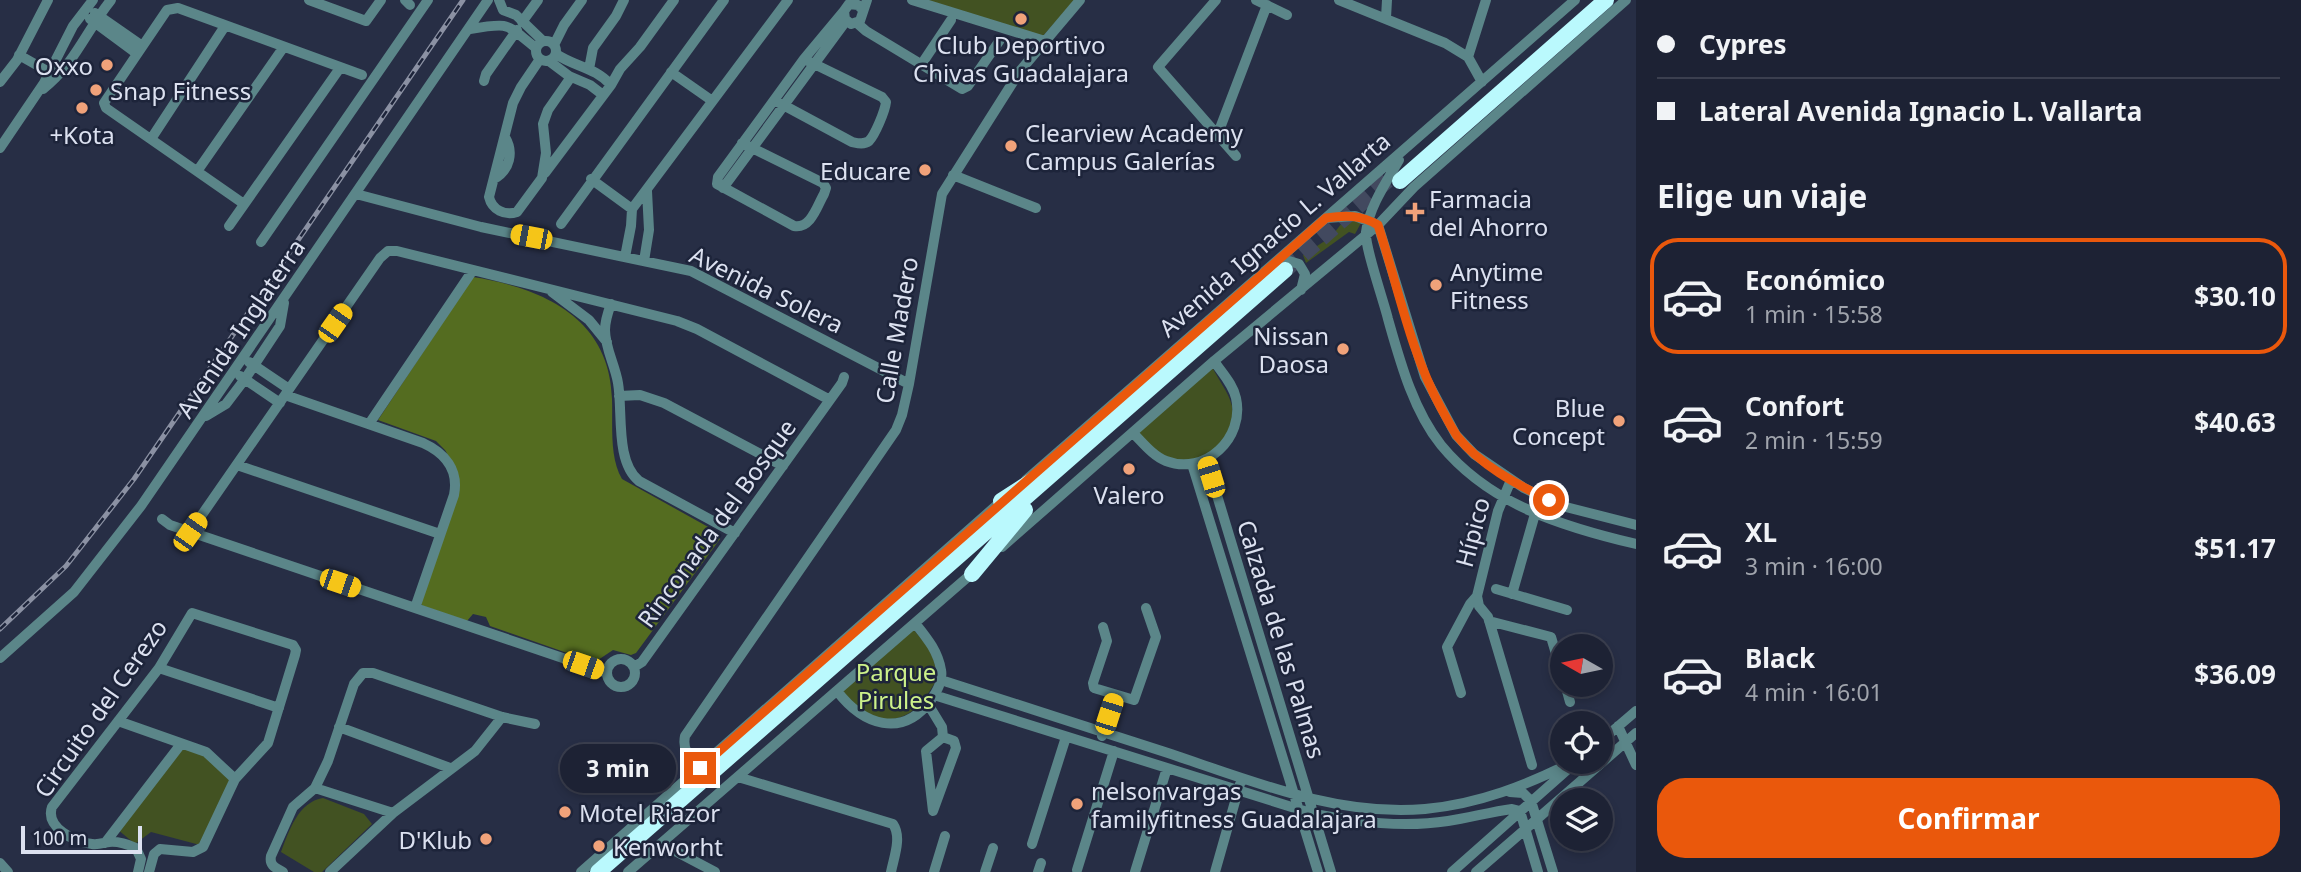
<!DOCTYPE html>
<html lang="es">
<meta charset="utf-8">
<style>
:root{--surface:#1d2234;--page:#252a3c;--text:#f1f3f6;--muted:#a0a4ac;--line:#3b3f4f;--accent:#ea580c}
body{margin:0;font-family:"Noto Sans",sans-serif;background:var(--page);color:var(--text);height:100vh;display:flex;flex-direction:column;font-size:26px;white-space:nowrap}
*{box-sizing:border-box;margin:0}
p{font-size:23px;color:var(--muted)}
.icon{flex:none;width:38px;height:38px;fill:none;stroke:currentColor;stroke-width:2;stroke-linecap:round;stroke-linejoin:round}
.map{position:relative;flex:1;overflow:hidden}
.side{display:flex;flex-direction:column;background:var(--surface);width:665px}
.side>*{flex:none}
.banner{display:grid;align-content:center;height:154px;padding:0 21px;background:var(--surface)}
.needle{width:46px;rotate:279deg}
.controls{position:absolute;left:1550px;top:634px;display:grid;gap:14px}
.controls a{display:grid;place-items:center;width:63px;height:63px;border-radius:50%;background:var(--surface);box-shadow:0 4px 10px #0003,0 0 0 2px var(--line);font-size:35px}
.scale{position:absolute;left:21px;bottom:18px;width:121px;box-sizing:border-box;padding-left:7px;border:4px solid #dce1f0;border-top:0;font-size:19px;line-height:24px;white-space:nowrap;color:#dce1f0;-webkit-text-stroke:5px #1d243a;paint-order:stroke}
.end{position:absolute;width:32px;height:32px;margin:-16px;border:9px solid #ea580c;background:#fff;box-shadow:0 0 0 4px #fff}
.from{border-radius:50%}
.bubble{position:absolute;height:49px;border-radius:24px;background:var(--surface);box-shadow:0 4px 10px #0003,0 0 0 2px var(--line);font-size:23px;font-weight:700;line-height:49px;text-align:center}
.car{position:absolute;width:21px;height:42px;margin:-21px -10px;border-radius:9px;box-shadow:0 0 5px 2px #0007;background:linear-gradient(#f5c518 24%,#345 0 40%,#f5c518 0 76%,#345 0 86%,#f5c518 0)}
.banner b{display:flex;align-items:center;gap:24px;height:66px;font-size:26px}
.banner b+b{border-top:2px solid var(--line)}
.banner i{width:18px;height:18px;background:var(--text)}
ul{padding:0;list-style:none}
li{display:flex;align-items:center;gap:21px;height:116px;margin:0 14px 10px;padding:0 7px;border:4px solid transparent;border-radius:28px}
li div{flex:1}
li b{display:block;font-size:26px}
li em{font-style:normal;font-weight:700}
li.active{border-color:var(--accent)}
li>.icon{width:63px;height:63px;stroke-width:1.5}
h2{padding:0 21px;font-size:32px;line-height:84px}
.button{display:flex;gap:14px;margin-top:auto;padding:14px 21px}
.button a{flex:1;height:80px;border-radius:28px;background:var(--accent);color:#fff;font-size:28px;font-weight:700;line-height:80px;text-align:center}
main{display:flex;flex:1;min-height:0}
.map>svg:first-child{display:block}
.green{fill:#425222}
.forest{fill:#546c20}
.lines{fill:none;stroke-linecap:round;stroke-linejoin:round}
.highway-tunnel{stroke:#42495f;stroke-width:16;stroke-dasharray:16 8;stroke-linecap:butt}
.minor{stroke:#5b8689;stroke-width:10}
.highway{stroke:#baf9fd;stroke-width:16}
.rail-casing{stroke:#8b91a3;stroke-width:5}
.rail{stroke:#1d243a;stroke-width:2.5;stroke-dasharray:8;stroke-linecap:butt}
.route{stroke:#ea580c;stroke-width:9}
.poi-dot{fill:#f0a27a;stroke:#1d243a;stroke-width:2.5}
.labels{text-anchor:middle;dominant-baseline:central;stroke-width:5;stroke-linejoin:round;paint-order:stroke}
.poi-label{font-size:24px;fill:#dce1f0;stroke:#1d243a;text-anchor:start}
.street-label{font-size:24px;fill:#dce1f0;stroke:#1d243a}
.park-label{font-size:24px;fill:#ccf18a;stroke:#1d243a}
</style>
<main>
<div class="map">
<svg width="1636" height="872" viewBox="0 0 1636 872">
<rect width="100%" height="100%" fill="#272e45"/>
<path class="green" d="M 923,0 L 1075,0 L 1042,37 Z
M 1345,219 L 1361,223 L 1355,234 L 1349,232 L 1306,263 L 1303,255 L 1331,237 Z
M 1212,367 C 1218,379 1229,393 1232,406 C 1239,439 1203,467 1172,459 C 1157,455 1148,444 1137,433 Z
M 913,629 L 931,650 L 938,677 C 923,705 905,728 870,716 C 859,713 848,699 840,692 Z
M 181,747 L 203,754 L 232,779 L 200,845 L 151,832 L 135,844 L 117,829 Z
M 323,798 L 364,814 L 372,824 L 322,872 L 314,872 L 281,852 C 289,831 298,802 323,798 Z"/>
<path class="forest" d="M 473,277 C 543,288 610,318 612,399 C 613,423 609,457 622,479 L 719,533 L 720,539 L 636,653 L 631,655 L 613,650 L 595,662 L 590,661 L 490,626 L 486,617 L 473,614 L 467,621 L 423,606 L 419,602 L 455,494 L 455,467 L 445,450 L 436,441 L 378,420 Z"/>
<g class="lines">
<path class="highway-tunnel" d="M 1285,270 L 1390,178"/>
<path class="minor" d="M 309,0 L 366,21 L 381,0
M 405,0 L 410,5
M 499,0 L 503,10 L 516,15 L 543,41
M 912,0 L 1045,41
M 1216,0 L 1158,67 L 1236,156
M 1256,0 L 1287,15
M 1339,0 L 1445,43 L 1468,57 L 1482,82
M 862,9 L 858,5 L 849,4 L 844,11 L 845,19 L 851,24 L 860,21 L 867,0
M 95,13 L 141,45
M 1386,18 L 1387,0
M 90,19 L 136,53
M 522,22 L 538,0
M 857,23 L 866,31 L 962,89 L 968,86 L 1000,40
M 470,29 C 512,22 505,24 536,48
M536 51a10 10 0 1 1 20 0a10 10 0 1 1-20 0Z
M 554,45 L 564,25 L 582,0
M 556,54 C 575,67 595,67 611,85
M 19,55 L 56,76
M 1468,57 L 1486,0
M 540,59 L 521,87 L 513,103 L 489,197 C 492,210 505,216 517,212 L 542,178 L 546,153 L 543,124 L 548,110 L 571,77
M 549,61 L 569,76 L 590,85 L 603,95
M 921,65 L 951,20
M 589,69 L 593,48 L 616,16 L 624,0
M 671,72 L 711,100
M 484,81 L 486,74 L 517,30
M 0,82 L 17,60 L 48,0
M 43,89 C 75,64 86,31 111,0
M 774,100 L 852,142 C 857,143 864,145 869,141 C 875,135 885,111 886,102 L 882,97 L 804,59
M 1217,136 L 1267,5
M 151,139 L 225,26
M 742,143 L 823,183 L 826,188 L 824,194 C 817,206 811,229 794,226 L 717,184 L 718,177 L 804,59 L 844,11
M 0,148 L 44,83 L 73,26 L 93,0
M 1399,160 C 1387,181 1369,207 1366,232 C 1364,245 1384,302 1388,319 C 1400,361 1413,410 1441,445 C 1490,505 1564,527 1636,544
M 198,170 L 283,48
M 545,173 L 611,85 L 620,69 L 640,47 L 674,0
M 953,175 L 1036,208
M 494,179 C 510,170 514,152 505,137
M 591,179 L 632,209
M 723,188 L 846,21
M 356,194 L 481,227 L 691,271 L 909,384
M 244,204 L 106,108 L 104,103 L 167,10 L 178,8 L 362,75
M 1327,218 L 1355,216 L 1378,225 L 1425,377 L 1456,435 L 1474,454 L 1524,488 L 1558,505 L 1636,525
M 561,224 L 724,0
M 229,226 L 340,68
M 261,242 L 428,0
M 625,257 L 631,226 L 632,209 L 788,0
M 644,261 L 649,230 L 647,191
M 1275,264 L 1289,261 L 1299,264 L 1305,274 L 1301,290
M 552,292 L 589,320 L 607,342
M 611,304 C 608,312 605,321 605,330 C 605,348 615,365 618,383 C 623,411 615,462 639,481 L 735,533
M 249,362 L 289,389
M 240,376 L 280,403
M 285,395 L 423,443 C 445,453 459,470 454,495 L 415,608
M 619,396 L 640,395 L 664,403 L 783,466
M 206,416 L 226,404 L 245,379 L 280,326 L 284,303
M 369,424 L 473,270
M 1133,433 C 1143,443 1153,456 1166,461 C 1205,476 1245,438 1236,398 C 1233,384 1222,373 1214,361
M 1206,459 L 1331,872
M 1192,464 L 1318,872
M 237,465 L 440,534
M 1026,480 L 1575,0
M 162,519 L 170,525 L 607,673
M 190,532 L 380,258 L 388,251 L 397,251 L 677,321 L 697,329 L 830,400
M 1002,547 L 1214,361 L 1378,225 L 1414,187 L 1626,0
M 1496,589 L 1567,610
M 1512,594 L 1535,514
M 1477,596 L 1479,606 L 1488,617 L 1532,765
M 1489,621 L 1551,637 L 1563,677
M 1103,627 L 1107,641 L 1093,683 L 1094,688 L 1134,700 L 1156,637 L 1146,608
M 0,658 L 74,592 L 141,506 L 488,0
M607 673a14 14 0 1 1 28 0a14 14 0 1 1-28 0Z
M 634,667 L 642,662 L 842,383 L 844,377
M 159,668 L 279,708
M 941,680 C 1017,704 1092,729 1168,753 C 1249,780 1337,817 1425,809 C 1479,804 1527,785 1575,761
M 1565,684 L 1570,702
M 837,691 C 863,725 902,739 931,700 C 937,691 943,681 941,670 C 938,651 927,638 915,623
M 1461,693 L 1447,647 L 1470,604 L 1477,596 L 1498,511 L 1511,480
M 934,695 L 1314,814 C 1358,822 1403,828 1448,821 C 1469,818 1490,812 1512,809 L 1520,811 L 1538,872
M 928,704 L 942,727 L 943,737
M 118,721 L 206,752 L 235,779
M 1618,726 L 1636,765
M 339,727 L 450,768
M 1102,736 L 1115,696
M 943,737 L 954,741 L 956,748 L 933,811 L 926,751 Z
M 1601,741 L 1636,711
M 700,768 C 690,757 682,751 685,736 L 896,430 L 902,415 L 909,384 L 942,194 L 1020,71 L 1080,0
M 738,777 L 893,824 C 902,837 894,857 891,872
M 315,788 L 393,813
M 1510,792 L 1523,793 L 1531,801 L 1553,872
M 105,843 L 181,744
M 662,844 L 715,872
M 1032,844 L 1066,737
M 0,863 L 8,872
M 1077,870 L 1114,751
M 138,872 L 141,859 L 136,848 C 127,844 118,841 109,842 C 103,843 98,845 92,844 C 74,842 45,827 52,807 L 159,668 L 192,613 L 293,645 L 296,650 L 295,655 L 268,743 L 235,779 L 203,847 L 193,852 L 160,849 L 154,854 L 149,872
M 283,872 C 276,868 269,866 271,856 L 293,807 L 315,788 L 328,761 L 354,684 L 363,673 L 373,673 L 502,717 L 535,724
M 330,872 L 393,813 L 475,751 L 502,717
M 581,872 L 1006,497
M 628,872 L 977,569
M 934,872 L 945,836
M 985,872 L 993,848
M 1038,872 L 1041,863
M 1135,872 L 1167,768
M 1215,872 L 1240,784
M 1452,872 L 1567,770
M 1476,872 L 1636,733"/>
<path class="highway" d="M 1400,181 L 1606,0
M 1001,501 L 1035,479
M 972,574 L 1025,510
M 598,872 L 1285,270"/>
<g class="rail-casing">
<path id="rail" d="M 0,629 L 66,566 L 134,479 L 463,0"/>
</g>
<use href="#rail" class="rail"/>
</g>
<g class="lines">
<path class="route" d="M 700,768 L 1326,218 C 1346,215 1361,215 1378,225 C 1398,286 1410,351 1441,408 C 1446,417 1451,427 1457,436 C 1480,465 1516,484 1549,500"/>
</g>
<g class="poi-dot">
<circle cx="1021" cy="19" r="7"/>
<circle cx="107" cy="65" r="7"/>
<circle cx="96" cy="90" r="7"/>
<circle cx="82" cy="108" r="7"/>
<circle cx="1011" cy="146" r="7"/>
<circle cx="925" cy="170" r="7"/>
<path d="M1411.5 201.5h7v7h7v7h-7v7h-7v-7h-7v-7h7z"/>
<circle cx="1436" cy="285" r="7"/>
<circle cx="1343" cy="349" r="7"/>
<circle cx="1619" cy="421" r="7"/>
<circle cx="1129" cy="469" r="7"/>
<circle cx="1077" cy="804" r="7"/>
<circle cx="565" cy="812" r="7"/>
<circle cx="486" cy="839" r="7"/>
<circle cx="599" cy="846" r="7"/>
</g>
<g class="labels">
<g class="poi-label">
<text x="1021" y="44" text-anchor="middle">Club Deportivo<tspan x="1021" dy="28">Chivas Guadalajara</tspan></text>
<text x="93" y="65" text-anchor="end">Oxxo</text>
<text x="110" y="90">Snap Fitness</text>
<text x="1025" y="132">Clearview Academy<tspan x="1025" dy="28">Campus Galerías</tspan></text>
<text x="82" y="134" text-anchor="middle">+Kota</text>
<text x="911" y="170" text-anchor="end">Educare</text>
<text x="1429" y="198">Farmacia<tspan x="1429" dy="28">del Ahorro</tspan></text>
<text x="1450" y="271">Anytime<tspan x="1450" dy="28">Fitness</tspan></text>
<text x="1329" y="335" text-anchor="end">Nissan<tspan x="1329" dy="28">Daosa</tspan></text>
<text x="1605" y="407" text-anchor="end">Blue<tspan x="1605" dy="28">Concept</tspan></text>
<text x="1129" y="494" text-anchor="middle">Valero</text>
<text x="1091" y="790">nelsonvargas<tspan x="1091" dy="28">familyfitness Guadalajara</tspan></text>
<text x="579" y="812">Motel Riazor</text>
<text x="472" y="839" text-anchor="end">D'Klub</text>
<text x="613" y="846">Kenworht</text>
</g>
<g class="street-label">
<text transform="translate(1274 234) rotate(-41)">Avenida Ignacio L. Vallarta</text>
<text transform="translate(767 289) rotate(26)">Avenida Solera</text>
<text transform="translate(240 328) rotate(-56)">Avenida Inglaterra</text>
<text transform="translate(896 330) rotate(-80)">Calle Madero</text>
<text transform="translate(716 523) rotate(-54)">Rinconada del Bosque</text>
<text transform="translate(1472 532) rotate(-75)">Hípico</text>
<text transform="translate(1282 639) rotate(73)">Calzada de las Palmas</text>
<text transform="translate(100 708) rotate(-55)">Circuito del Cerezo</text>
</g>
<g class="park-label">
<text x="896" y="671">Parque<tspan x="896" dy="28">Pirules</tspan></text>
</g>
</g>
</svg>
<div class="controls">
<a><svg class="needle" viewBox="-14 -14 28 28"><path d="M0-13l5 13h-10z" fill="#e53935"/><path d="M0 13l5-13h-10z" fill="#a0a4ac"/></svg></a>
<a><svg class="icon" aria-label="locate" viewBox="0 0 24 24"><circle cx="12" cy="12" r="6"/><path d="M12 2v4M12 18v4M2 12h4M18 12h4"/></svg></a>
<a><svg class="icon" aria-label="layers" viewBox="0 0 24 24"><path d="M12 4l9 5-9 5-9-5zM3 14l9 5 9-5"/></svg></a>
</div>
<div class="scale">100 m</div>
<i class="end from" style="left:1549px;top:500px"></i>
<i class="end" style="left:700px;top:768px"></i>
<div class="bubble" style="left:560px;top:744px;width:116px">3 min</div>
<i class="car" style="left:531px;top:237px;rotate:281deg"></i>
<i class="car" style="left:335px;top:323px;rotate:35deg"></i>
<i class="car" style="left:1211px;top:477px;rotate:343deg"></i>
<i class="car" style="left:190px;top:532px;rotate:35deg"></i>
<i class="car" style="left:340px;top:583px;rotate:109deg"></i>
<i class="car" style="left:583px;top:665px;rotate:109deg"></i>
<i class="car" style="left:1109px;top:714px;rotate:18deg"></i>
</div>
<section class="side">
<div class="banner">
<b><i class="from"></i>Cypres</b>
<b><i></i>Lateral Avenida Ignacio L. Vallarta</b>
</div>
<h2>Elige un viaje</h2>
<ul>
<li class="active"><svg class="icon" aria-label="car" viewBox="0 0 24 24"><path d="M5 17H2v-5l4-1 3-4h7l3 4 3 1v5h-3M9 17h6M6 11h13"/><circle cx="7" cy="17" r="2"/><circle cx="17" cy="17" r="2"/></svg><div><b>Económico</b><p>1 min · 15:58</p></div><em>$30.10</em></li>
<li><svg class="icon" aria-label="car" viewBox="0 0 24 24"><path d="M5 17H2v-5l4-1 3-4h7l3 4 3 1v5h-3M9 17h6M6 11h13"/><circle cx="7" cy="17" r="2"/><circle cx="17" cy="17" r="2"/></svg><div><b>Confort</b><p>2 min · 15:59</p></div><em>$40.63</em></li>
<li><svg class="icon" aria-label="car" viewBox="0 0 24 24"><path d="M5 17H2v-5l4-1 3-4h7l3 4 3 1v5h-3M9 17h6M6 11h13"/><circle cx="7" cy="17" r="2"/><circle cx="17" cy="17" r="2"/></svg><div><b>XL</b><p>3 min · 16:00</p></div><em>$51.17</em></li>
<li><svg class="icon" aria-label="car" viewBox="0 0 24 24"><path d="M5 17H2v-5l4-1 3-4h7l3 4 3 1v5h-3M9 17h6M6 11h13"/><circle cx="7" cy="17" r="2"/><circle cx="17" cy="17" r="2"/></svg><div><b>Black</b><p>4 min · 16:01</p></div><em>$36.09</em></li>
</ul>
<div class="button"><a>Confirmar</a></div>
</section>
</main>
